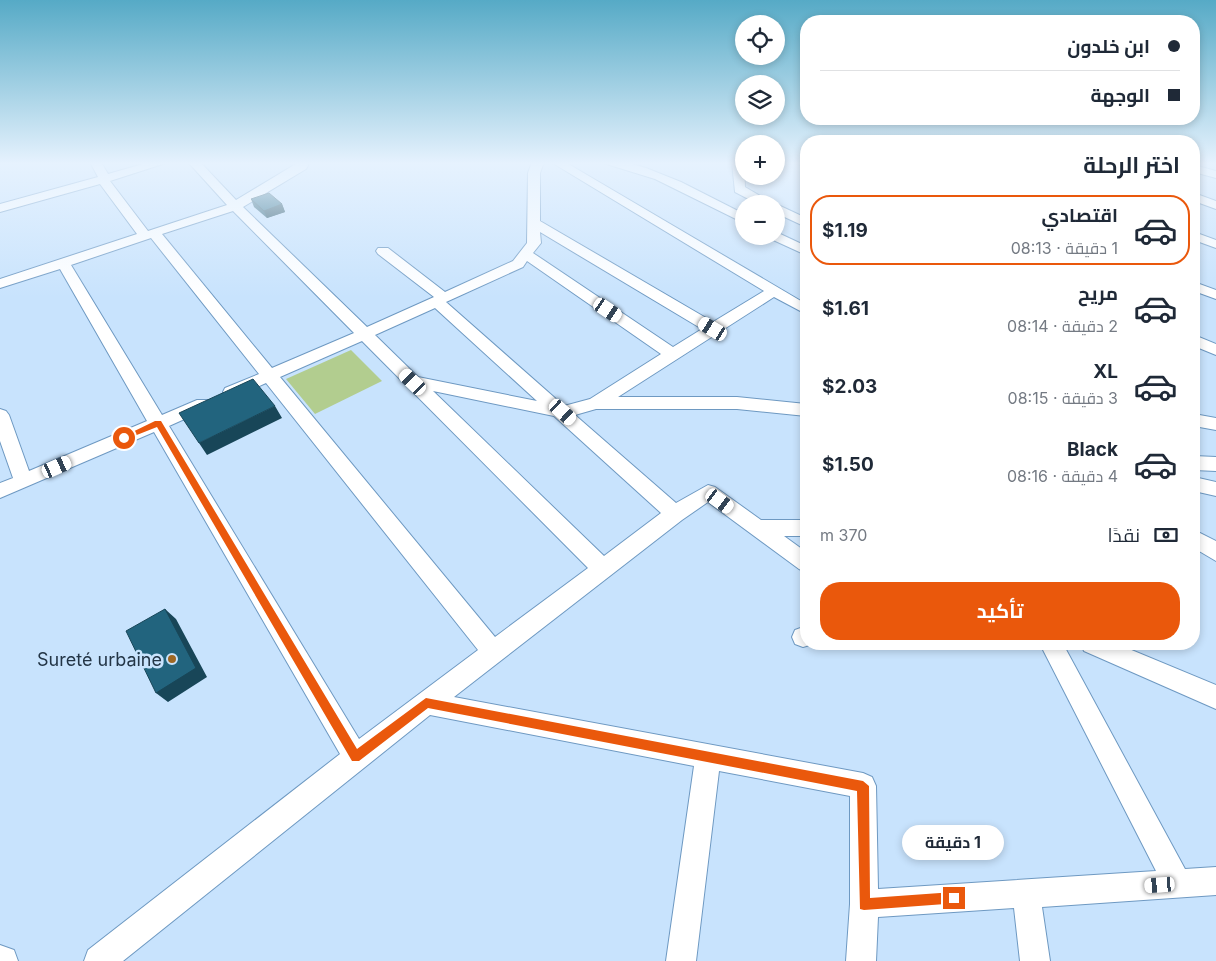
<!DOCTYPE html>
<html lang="ar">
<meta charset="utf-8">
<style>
:root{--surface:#fff;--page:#f2f2f3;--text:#1f2937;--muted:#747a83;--line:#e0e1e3;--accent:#ea580c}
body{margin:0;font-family:Inter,Cairo,sans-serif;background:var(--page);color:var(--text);direction:rtl;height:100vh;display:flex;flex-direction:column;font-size:19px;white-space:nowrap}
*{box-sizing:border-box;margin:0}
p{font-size:16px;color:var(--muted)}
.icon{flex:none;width:28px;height:28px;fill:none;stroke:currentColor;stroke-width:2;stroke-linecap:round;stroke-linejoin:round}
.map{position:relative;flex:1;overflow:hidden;direction:ltr}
.side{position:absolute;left:800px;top:135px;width:400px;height:515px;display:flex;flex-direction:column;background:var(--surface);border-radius:20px;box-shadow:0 2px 8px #0003;direction:rtl}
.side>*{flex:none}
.top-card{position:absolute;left:800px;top:15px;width:400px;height:110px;border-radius:20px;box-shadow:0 2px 8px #0003;direction:rtl;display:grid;align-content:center;height:110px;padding:0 20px;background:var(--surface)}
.controls{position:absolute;left:735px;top:15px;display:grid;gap:10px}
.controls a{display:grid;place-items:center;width:50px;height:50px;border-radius:50%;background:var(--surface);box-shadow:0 2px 8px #0003;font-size:25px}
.end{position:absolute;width:22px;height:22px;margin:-11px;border:6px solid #ea580c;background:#fff;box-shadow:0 0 0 2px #fff}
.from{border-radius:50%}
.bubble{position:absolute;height:35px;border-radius:18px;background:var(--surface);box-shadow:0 2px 8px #0003;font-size:16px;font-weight:700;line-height:35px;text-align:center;direction:rtl}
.car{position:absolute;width:15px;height:30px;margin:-15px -8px;border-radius:6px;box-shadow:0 0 4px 1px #0007;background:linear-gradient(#fff 24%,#345 0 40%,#fff 0 76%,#345 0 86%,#fff 0)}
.top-card b{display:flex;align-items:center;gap:18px;height:48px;font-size:19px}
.top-card b+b{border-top:1px solid var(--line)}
.top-card i{width:12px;height:12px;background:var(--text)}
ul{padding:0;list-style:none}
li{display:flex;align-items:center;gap:15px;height:70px;margin:0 10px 8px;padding:0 10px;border:2px solid transparent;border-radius:20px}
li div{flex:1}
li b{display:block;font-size:19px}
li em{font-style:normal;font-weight:700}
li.active{border-color:var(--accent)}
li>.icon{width:45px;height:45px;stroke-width:1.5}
h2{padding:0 20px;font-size:22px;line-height:60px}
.pay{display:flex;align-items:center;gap:12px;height:55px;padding:0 20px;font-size:19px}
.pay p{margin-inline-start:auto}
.action{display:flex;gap:10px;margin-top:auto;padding:10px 20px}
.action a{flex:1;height:58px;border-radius:20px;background:var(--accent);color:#fff;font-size:20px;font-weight:700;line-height:58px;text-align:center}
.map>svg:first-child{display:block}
.green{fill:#b2cd8f}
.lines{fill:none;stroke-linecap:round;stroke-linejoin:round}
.minor-casing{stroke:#6e99c2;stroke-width:2}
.minor{fill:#fff;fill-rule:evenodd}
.wall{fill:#1d566c}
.shaded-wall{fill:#184658}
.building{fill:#22647e;stroke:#184658}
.route{fill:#ea580c}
.poi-dot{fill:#9e6723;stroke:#c8e3fd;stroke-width:2}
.labels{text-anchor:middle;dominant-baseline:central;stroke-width:5;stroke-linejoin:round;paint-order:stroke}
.near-poi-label{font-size:18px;fill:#233546;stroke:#c8e3fd;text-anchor:end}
</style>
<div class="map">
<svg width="1216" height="961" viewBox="0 0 1216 961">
<rect width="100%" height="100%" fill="#c8e3fd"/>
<path class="green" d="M 351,350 L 382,381 L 315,414 L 286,379 Z"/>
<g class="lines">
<g class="minor-casing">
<path id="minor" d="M 90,162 L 101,162 L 108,174 L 150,162 L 169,162 L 110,181 L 148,231 L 227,205 L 188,162 L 200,162 L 236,200 L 299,162 L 310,162 L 306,169 L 243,207 L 367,327 L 434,297 L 378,254 L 376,251 L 378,248 L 388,248 L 445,292 L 513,261 L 527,243 L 528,173 L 532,162 L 544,162 L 540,173 L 540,221 L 713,322 L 764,291 L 551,162 L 565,162 L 806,304 L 806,314 L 774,297 L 618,397 L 737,397 L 806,404 L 806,416 L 737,409 L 596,409 L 575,415 L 676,503 L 708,485 L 715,487 L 761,520 L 806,520 L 806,536 L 784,536 L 806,552 L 806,572 L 799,569 L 708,502 L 682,520 L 454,697 L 863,773 L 872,777 L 876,786 L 878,889 L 1156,871 L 1040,644 L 1063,644 L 1185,869 L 1216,867 L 1216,895 L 1042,907 L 1050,961 L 1020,961 L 1014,908 L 878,917 L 876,961 L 846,961 L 850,904 L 850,796 L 719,771 L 696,961 L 666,961 L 694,766 L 430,715 L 123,961 L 84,961 L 88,950 L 340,754 L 154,432 L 0,498 L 0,483 L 13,478 L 0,441 L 0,409 L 6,411 L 9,415 L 29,471 L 147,421 L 60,269 L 0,288 L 0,279 L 137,234 L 100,184 L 0,212 L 0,204 L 98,177 ZM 233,211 L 238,216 L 354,333 L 272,368 L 162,234 ZM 540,232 L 702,329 L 673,347 L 533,253 L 541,243 ZM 151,238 L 259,374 L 225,388 L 223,392 L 225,396 L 237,396 L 266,383 L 478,650 L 359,739 L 169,426 L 209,408 L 211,404 L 209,400 L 197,400 L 162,415 L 71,265 ZM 527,261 L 661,354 L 590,399 L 564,406 L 446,302 L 523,267 ZM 435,308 L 537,401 L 418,377 L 375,335 ZM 362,341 L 588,568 L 495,637 L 280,377 ZM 433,391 L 554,416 L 661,513 L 604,556 Z
M 600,162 L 626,162 L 646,168 L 681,182 L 744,214 L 744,223 L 655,179 Z
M 732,162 L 744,162 L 745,187 L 774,204 L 758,204 L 735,192 Z
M 794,162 L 806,162 L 806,169 Z
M 1194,165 L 1216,171 L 1216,178 L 1194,172 Z
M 1194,193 L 1216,201 L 1216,209 L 1194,201 Z
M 776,204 L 806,218 L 806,227 L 776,213 Z
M 776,232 L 806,246 L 806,255 L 771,239 L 770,236 L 776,236 Z
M 1194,232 L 1216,240 L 1216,248 L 1194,240 Z
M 1194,282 L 1216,290 L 1216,299 L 1194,291 Z
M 1194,335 L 1216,344 L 1216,355 L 1194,346 Z
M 1194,414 L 1216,418 L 1216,430 L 1194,426 Z
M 1194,456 L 1216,457 L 1216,471 L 1194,470 Z
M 1194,477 L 1216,482 L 1216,496 L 1194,491 Z
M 1194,530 L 1216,541 L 1216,561 L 1194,548 Z
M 806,626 L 806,644 L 813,644 L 803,647 L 795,644 L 792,637 L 795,630 Z
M 1081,644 L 1117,644 L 1216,685 L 1216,709 L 1084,651 Z
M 0,945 L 14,950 L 18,961 L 0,961 Z"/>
</g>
<use href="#minor" class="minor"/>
</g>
<path class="wall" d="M 251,199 L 282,204 L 285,212 L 267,218 L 254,207 Z"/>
<path class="shaded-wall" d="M 282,204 L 285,212 L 267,218 L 264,211 Z
M 275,406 L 282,418 L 207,455 L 199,443 Z
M 165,609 L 176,619 L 207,677 L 168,702 L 156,693 Z"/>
<path class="building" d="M 269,193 L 282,204 L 264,211 L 251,199 Z
M 253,379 L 275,406 L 199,443 L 179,413 Z
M 165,609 L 196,668 L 156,693 L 126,631 Z"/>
<linearGradient id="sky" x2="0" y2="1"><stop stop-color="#56aac6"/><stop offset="0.55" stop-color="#e6f2fe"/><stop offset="1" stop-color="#e6f2fe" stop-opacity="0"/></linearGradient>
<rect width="1216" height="297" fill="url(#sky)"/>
<path class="route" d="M 155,421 L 161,421 L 357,749 L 426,698 L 863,781 L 869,786 L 870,898 L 954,892 L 959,894 L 960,898 L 959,903 L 864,910 L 860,909 L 857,791 L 428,708 L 359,761 L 352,761 L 157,427 L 124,440 L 120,438 Z"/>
<circle class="poi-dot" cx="172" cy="659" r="5"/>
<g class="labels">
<g class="near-poi-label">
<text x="162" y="659">Sureté urbaine</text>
</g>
</g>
</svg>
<div class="controls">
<a><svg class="icon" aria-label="locate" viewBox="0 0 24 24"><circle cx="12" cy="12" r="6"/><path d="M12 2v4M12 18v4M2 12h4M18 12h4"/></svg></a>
<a><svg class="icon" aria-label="layers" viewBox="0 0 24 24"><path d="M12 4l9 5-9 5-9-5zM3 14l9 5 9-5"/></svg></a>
<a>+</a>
<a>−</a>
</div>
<i class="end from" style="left:124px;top:438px"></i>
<i class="end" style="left:954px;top:898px"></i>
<div class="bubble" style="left:902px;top:825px;width:102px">1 دقيقة</div>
<i class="car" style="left:608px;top:310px;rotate:124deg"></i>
<i class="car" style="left:713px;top:329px;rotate:301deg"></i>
<i class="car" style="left:413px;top:382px;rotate:314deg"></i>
<i class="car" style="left:563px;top:412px;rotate:132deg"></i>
<i class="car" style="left:57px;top:467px;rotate:66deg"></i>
<i class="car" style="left:720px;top:501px;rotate:126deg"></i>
<i class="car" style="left:1160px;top:885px;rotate:266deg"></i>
<div class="top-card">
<b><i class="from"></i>ابن خلدون</b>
<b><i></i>الوجهة</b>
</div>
<section class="side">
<h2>اختر الرحلة</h2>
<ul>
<li class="active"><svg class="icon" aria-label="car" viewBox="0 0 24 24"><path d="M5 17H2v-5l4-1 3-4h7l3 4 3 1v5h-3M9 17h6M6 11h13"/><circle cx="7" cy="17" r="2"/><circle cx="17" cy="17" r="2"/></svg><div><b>اقتصادي</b><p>1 دقيقة · 08:13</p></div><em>$1.19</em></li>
<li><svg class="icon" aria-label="car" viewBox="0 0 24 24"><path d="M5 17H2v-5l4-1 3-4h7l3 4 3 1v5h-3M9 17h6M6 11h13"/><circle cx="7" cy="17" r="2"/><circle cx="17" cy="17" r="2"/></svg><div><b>مريح</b><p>2 دقيقة · 08:14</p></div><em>$1.61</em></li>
<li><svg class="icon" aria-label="car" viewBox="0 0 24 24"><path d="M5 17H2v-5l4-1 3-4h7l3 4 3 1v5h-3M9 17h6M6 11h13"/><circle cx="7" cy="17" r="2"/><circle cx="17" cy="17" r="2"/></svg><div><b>XL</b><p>3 دقيقة · 08:15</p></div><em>$2.03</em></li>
<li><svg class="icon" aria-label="car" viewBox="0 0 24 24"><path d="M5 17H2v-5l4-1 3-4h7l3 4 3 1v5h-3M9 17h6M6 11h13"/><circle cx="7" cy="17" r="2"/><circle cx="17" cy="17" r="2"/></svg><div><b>Black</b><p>4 دقيقة · 08:16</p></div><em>$1.50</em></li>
</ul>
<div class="pay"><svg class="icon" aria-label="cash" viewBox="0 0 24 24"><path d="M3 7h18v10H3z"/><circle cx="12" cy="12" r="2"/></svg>نقدًا<p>370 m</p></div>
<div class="action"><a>تأكيد</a></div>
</section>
</div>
